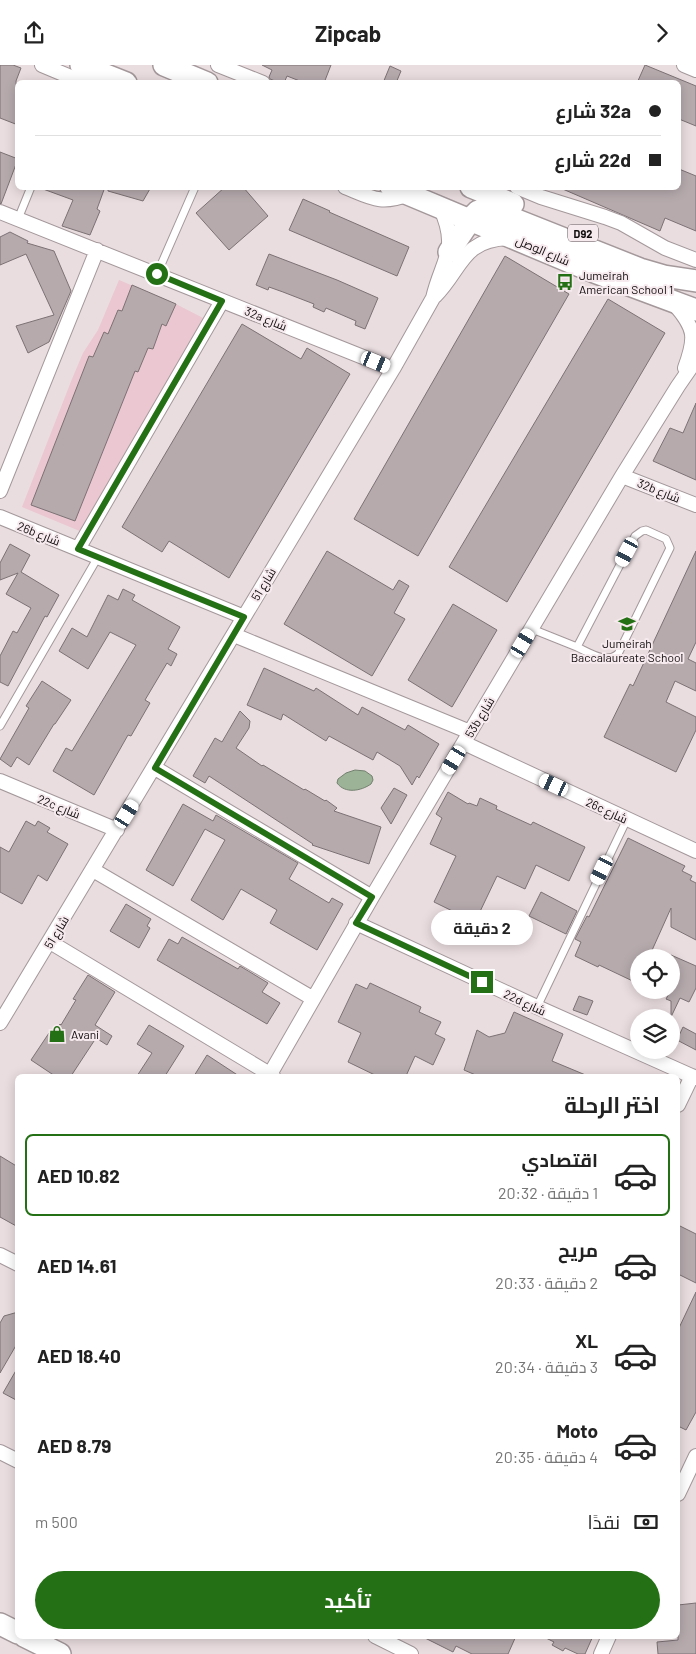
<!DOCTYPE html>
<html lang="ar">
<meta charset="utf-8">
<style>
:root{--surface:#fff;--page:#f2f2f2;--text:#222;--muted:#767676;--line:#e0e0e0;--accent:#247015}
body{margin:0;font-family:Barlow,Cairo,sans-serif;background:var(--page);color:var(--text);direction:rtl;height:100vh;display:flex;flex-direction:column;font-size:19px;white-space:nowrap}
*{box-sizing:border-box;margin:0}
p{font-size:16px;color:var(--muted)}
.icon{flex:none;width:28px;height:28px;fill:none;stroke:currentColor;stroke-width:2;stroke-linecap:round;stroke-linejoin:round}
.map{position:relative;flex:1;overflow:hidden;direction:ltr}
.sheet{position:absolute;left:15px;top:1009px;width:665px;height:565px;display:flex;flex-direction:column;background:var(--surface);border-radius:8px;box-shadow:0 2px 12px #0003;direction:rtl}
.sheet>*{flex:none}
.banner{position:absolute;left:15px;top:15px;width:666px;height:110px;border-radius:8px;box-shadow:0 2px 12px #0003;direction:rtl;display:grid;align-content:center;height:110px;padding:0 20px;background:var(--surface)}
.controls{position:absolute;left:630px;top:884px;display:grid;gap:10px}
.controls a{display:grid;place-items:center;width:50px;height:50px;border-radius:50%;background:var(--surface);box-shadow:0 2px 12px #0003;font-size:25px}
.end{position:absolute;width:22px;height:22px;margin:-11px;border:6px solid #247015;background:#fff;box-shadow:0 0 0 2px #fff}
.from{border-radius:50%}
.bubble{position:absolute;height:35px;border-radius:18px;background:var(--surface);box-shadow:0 2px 12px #0003;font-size:16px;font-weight:700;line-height:35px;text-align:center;direction:rtl}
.car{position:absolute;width:15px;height:30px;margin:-15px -8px;border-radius:6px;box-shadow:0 0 4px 1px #0007;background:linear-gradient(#fff 24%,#345 0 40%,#fff 0 76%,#345 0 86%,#fff 0)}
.banner b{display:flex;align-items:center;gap:18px;height:48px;font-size:19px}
.banner b+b{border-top:1px solid var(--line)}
.banner i{width:12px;height:12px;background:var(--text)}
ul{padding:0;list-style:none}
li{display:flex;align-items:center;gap:15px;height:82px;margin:0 10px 8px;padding:0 10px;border:2px solid transparent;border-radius:8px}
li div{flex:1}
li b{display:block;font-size:19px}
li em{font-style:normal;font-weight:700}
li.selected{border-color:var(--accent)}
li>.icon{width:45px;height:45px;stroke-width:1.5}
h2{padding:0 20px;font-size:22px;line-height:60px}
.pay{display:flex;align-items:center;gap:12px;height:55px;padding:0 20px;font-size:19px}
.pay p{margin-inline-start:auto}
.button{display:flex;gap:10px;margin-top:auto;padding:10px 20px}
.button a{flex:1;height:58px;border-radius:30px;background:var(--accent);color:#fff;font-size:20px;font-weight:700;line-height:58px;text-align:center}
header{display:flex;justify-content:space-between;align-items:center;height:65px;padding:0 20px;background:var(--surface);font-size:22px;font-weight:700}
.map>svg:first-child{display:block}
.green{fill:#eac7d1}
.water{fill:#9cb397;stroke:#72816e}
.building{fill:#b6aaad;stroke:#7c7174}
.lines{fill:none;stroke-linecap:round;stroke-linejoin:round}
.service-casing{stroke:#a4989b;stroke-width:9}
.minor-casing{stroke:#a4989b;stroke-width:16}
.primary-casing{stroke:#a4989b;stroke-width:24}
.service{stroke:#fff;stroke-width:7}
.minor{stroke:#fff;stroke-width:14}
.primary{stroke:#fff;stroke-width:21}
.route{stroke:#247015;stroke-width:6}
.labels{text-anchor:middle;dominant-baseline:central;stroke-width:4;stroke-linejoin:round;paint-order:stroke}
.shield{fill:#f7eaee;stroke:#554f50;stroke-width:1}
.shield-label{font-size:11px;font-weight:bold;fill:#100c0d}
.street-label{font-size:12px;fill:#100c0d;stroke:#f7eaee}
.poi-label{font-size:12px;fill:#100c0d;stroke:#f7eaee;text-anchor:start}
</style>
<header><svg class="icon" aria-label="forward" viewBox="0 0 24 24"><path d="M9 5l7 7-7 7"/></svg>Zipcab<svg class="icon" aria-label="share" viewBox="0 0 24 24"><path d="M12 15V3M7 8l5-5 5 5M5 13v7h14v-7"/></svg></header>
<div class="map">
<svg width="696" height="1589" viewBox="0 0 696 1589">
<rect width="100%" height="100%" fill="#eadde0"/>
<path class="green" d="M 119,215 L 176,239 L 203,253 L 193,275 L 82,467 L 22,442 L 72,314 L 83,288 L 98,265 Z"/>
<path class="water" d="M 355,705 L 365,706 L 372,711 L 373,715 L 371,719 C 361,726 345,729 337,718 L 338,714 L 346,708 Z"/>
<path class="building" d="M 0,0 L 13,0 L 21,3 L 16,16 L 18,60 L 0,53 Z
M 262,0 L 331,0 L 324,18 L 305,18 L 287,11 L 284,18 L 280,18 L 270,14 L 269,12 L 272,5 Z
M 645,0 L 696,21 L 696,61 L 679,54 L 679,18 L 637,18 Z
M 390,1 L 401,6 L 396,18 L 383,18 Z
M 0,87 L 18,94 L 1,139 L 0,138 Z
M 679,104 L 696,111 L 696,166 L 665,153 L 660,166 L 558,122 L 679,122 Z
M 44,122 L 105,122 L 97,144 L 100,146 L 90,170 L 62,161 L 73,135 L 43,124 Z
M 108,122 L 151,122 L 143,136 L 108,126 Z
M 225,122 L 243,122 L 268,151 L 229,185 L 196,148 Z
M 303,134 L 330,146 L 329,147 L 409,182 L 397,211 L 289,165 Z
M 10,167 L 28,176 L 27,178 L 54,186 L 71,226 L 49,277 L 28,288 L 16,261 L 54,250 L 26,189 L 0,200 L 0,172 Z
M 269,189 L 337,215 L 378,233 L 365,264 L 355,260 L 356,256 L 326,243 L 324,247 L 313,242 L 314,239 L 283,227 L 269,222 L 268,225 L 256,220 Z
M 505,191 L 569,229 L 418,491 L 354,454 Z
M 132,220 L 176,239 L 166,261 L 162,259 L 153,284 L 148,283 L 138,307 L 135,306 L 75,456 L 31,440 L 89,291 L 93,292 L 104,267 L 108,269 L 118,245 L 122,246 Z
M 608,234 L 665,268 L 507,537 L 449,502 Z
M 242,259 L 301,294 L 307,283 L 350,309 L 229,513 L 169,476 L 162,487 L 122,462 Z
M 696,338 L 696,415 L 653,396 L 670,363 L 683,368 Z
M 10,479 L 30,490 L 21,507 L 59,530 L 47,552 L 45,551 L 8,621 L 0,617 L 0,591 L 13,566 L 17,568 L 31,543 L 6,529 L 18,508 L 0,515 L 0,498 Z
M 327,486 L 393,525 L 399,515 L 409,521 L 394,548 L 405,554 L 372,611 L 284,559 Z
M 696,486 L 696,577 L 688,594 L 696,598 L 696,626 L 675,616 L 666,637 L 696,652 L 696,665 L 676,707 L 604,672 L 630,619 L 633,621 Z
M 123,524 L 135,530 L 132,535 L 180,562 L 168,584 L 177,589 L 171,601 L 167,598 L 145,635 L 150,638 L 131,671 L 128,670 L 94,730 L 53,706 L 66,683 L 72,686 L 136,580 L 110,567 L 88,604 L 59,586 L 72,563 L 87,572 L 108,530 L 118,535 Z
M 453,539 L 497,565 L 452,642 L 408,615 Z
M 264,603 L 314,626 L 316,623 L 358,650 L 362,642 L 405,665 L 408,660 L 439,679 L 419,713 L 417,711 L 412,720 L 400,701 L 377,687 L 373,695 L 329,671 L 326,676 L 283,649 L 281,655 L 247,640 Z
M 42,616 L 71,635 L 55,659 L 54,659 L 29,700 L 17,692 L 11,702 L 0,694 L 29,643 L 26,641 Z
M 240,646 L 250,656 L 249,663 L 236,683 L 262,701 L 263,700 L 304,725 L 305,724 L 325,736 L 326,735 L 337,743 L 334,746 L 381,762 L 369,799 L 312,780 L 313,779 L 209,711 L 205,718 L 193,711 L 215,673 L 222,677 Z
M 394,723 L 407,730 L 391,759 L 381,743 Z
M 448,727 L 468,739 L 469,738 L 477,741 L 480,733 L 497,741 L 496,744 L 531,760 L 533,757 L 585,782 L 569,816 L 536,800 L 525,824 L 497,811 L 475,857 L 434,837 L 456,791 L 430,779 L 442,753 L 436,749 Z
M 183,739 L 213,756 L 216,750 L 298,798 L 289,814 L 329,838 L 332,833 L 343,839 L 317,885 L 270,858 L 277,845 L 241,824 L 223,855 L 191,835 L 225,775 L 205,764 L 173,821 L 146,805 Z
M 26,756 L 35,761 L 38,756 L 50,763 L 47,767 L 68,779 L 47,816 L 38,810 L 22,839 L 0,827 L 0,782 L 9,787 Z
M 628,773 L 685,801 L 682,806 L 692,811 L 690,815 L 696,818 L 696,875 L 671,862 L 671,843 L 649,892 L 639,892 L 639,919 L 599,900 L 598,902 L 575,891 L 581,877 L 575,874 L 587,851 L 589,852 Z
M 541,827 L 577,846 L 566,869 L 529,851 Z
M 126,839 L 151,854 L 147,861 L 150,863 L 139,883 L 110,866 Z
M 182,872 L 238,904 L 240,901 L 268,918 L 262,927 L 280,938 L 267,959 L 157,895 L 169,874 L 178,879 Z
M 671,890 L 696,901 L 696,923 L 689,937 L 680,933 L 671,952 L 671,936 L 666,934 L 671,925 Z
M 88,910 L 115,927 L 95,960 L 112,971 L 107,980 L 96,973 L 71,1011 L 55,1011 L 31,995 L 49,968 L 52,970 L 60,959 L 61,960 L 76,935 L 73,934 Z
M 370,918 L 421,942 L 419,947 L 441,957 L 435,969 L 445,974 L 433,1000 L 415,991 L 406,1011 L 377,1011 L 348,997 L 361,968 L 338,957 L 356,919 L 367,924 Z
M 579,931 L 593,936 L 587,950 L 573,945 Z
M 514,947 L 563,969 L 552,996 L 588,1011 L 478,1011 L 464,1005 L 477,965 L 489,972 L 505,968 Z
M 149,960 L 184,981 L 165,1011 L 137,1011 L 152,988 L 137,979 Z
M 683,962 L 696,969 L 696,985 L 677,975 Z
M 207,990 L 239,1011 L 194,1011 Z
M 0,1091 L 18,1102 L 18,1162 L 0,1152 Z
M 678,1160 L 696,1169 L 696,1218 L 678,1209 Z
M 696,1227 L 696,1347 L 686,1365 L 678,1361 L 678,1265 Z
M 18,1247 L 18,1277 L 0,1308 L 0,1258 L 4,1251 Z
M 18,1302 L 18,1336 L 3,1328 Z
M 696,1538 L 696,1589 L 658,1589 L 657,1577 L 678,1575 L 678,1540 Z
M 421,1571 L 516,1571 L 508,1589 L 472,1589 L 456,1581 L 453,1587 Z
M 542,1571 L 593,1571 L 585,1589 L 578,1589 L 565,1583 L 563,1586 L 552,1580 L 554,1577 Z"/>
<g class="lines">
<g class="service-casing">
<path id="service" d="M 18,154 L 31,122
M 157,209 L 195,122
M 646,465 L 666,474 L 670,483 L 618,589 C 606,599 590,588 577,582 L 635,471 L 642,466 Z
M 532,564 L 577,582
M 0,661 L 98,492
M 537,942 L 627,754"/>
</g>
<g class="minor-casing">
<path id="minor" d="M 42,0 L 85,18
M 218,0 L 263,18
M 684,0 L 696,5
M 345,122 C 372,133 381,140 409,129
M 517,122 L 541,132 L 605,152 L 621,158 L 665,183 L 696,195
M 0,147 L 393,304
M 435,231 C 462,204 461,175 508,173
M 675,240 C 696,264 696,273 685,303
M 622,411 L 696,440
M 0,426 L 97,185
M 0,452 L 244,552
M 78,484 L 222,236
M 234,570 L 470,667
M 464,678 L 696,786
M 155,703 L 372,832
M 0,716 L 117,765
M 93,805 L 312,933
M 356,858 L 537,942 L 696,1013
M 50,877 L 273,1011
M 0,958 L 393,304 L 433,233 C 442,194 460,185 440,142
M 269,1011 L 372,832 L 622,411 L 678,321 L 696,295
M 678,1040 L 692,1011
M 0,1190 L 18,1199
M 0,1387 L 18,1396
M 678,1429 L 696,1391
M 375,1571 L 411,1589
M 601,1589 L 609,1571"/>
</g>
<g class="primary-casing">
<path id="primary" d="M 81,0 L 126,18
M 164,0 L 207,18
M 391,122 L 594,207 L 696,245
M 471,122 L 513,139
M 449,187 L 474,150 L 478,146 L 489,144 L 640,204 L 664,211 L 696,216
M 0,1559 L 18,1568
M 24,1571 L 60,1589"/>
</g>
<use href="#service" class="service"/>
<use href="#minor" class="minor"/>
<use href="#primary" class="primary"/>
</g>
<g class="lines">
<path class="route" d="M 157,209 L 222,236 L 78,484 L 244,552 L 155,703 L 372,832 L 356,858 L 482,917"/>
</g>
<defs>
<g id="bus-bare" transform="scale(1.35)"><path d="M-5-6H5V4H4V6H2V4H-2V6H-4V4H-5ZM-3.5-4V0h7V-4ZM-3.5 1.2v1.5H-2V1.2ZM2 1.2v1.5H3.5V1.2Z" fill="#247015" stroke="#f7eaee" stroke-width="2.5" paint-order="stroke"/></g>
<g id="school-bare" transform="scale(1.35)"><path d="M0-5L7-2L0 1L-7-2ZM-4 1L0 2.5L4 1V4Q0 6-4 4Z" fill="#247015" stroke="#f7eaee" stroke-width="2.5" paint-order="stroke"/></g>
<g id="shop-bare" transform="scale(1.35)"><path d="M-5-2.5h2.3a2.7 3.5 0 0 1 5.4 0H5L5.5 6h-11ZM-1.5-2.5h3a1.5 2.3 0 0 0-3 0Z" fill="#247015" stroke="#f7eaee" stroke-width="2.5" paint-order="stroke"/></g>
</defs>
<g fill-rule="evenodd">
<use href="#bus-bare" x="565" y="217"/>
<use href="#school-bare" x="627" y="559"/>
<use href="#shop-bare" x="57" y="969"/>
</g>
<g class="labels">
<rect class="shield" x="568" y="159.5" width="30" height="17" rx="4"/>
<g class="shield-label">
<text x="583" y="168">D92</text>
</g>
<g class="street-label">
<text transform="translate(543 185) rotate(23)">شارع الوصل</text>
<text transform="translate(266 253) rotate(22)">32a شارع</text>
<text transform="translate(659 425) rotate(22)">32b شارع</text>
<text transform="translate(39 468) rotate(22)">26b شارع</text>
<text transform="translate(263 519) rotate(-59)">شارع 51</text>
<text transform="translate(479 652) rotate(-59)">53b شارع</text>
<text transform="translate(59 741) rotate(22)">22c شارع</text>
<text transform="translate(607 745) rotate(25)">26c شارع</text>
<text transform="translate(56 867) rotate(-59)">شارع 51</text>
<text transform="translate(525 937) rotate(25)">22d شارع</text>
</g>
<g class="poi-label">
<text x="579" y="210">Jumeirah<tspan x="579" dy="14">American School 1</tspan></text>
<text x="627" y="578" text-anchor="middle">Jumeirah<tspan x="627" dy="14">Baccalaureate School</tspan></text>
<text x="71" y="969">Avani</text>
</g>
</g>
</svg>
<div class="controls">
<a><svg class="icon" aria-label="locate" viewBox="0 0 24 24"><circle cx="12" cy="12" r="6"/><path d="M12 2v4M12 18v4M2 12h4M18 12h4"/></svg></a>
<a><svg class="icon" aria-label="layers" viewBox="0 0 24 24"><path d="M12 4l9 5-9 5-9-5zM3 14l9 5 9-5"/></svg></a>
</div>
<i class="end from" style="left:157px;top:209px"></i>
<i class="end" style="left:482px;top:917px"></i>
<div class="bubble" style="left:431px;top:845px;width:102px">2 دقيقة</div>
<i class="car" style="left:376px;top:297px;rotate:112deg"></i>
<i class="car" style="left:627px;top:487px;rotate:208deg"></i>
<i class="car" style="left:523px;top:578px;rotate:31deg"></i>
<i class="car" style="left:454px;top:695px;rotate:211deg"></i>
<i class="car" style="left:554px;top:720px;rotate:295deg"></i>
<i class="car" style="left:127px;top:749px;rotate:32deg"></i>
<i class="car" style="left:602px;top:805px;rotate:206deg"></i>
<div class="banner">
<b><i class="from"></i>32a شارع</b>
<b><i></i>22d شارع</b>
</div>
<section class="sheet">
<h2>اختر الرحلة</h2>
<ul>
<li class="selected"><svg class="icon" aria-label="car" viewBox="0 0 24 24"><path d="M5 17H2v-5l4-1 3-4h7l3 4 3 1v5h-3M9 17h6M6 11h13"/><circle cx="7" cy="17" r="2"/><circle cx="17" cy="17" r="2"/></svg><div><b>اقتصادي</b><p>1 دقيقة · 20:32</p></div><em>AED 10.82</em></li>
<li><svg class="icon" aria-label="car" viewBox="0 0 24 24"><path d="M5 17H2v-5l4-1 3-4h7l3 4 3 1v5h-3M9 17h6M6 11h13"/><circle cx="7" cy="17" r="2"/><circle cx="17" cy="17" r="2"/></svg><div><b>مريح</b><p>2 دقيقة · 20:33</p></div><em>AED 14.61</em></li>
<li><svg class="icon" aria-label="car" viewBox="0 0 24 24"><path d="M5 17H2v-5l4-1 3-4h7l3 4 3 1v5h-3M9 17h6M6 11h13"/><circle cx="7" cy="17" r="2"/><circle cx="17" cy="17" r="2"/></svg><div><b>XL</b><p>3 دقيقة · 20:34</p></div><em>AED 18.40</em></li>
<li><svg class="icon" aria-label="car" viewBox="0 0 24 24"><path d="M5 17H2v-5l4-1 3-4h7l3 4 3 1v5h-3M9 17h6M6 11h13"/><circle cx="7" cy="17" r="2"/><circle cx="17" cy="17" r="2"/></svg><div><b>Moto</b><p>4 دقيقة · 20:35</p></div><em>AED 8.79</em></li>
</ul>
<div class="pay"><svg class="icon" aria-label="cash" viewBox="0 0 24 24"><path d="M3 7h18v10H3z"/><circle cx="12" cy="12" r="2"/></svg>نقدًا<p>500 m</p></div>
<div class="button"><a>تأكيد</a></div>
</section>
</div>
